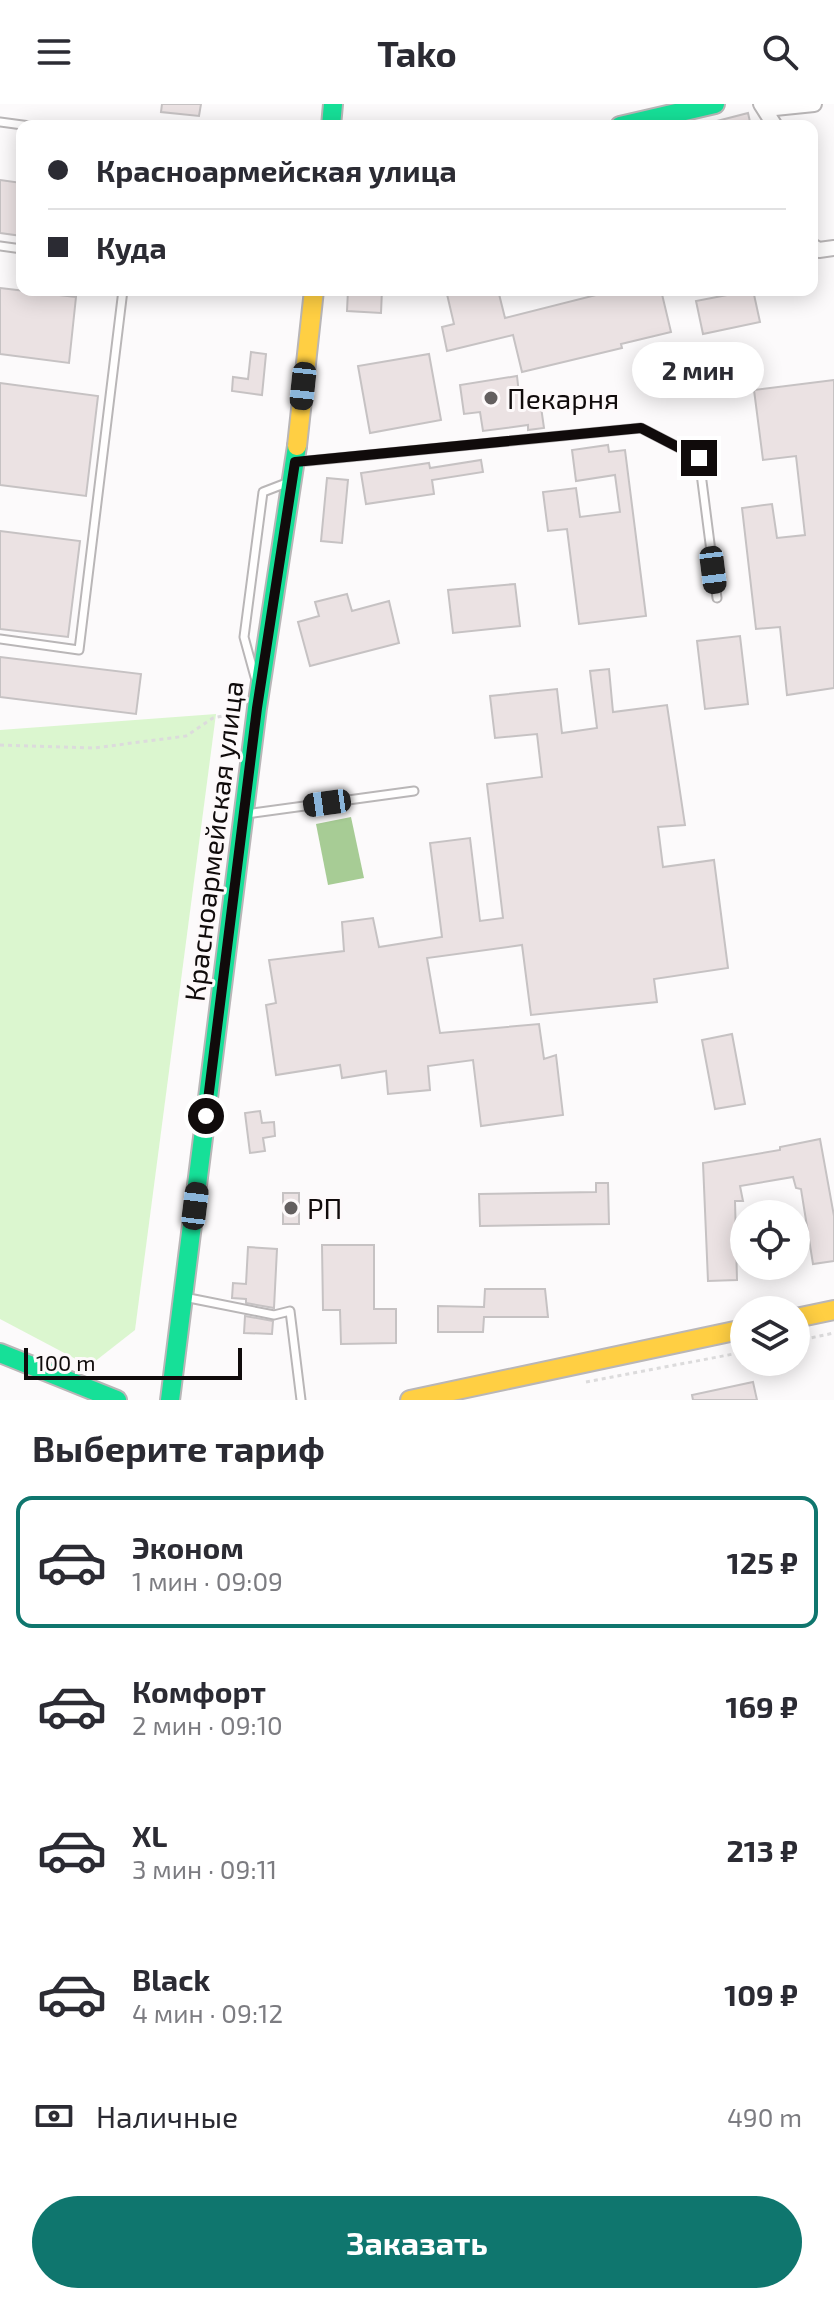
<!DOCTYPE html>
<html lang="ru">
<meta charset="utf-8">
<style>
:root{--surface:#fff;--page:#f7f7f7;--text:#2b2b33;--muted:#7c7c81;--line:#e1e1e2;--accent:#0f766e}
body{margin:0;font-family:"Exo 2",sans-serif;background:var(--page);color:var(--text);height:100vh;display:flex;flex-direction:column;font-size:30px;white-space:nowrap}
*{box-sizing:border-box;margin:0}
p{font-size:26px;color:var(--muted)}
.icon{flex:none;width:44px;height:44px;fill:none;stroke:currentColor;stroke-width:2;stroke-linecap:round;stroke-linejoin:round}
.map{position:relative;height:1296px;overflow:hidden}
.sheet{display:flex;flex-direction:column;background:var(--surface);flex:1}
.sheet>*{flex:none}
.guide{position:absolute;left:16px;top:16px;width:802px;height:176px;border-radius:16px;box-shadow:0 4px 20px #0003;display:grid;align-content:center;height:176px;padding:0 32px;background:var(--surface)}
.buttons{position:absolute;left:730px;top:1096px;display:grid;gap:16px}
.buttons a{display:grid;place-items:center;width:80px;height:80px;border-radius:50%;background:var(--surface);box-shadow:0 4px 20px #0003;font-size:40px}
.scale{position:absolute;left:24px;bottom:20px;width:218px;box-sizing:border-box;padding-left:8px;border:4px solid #100b0b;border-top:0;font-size:22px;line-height:28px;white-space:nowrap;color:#100b0b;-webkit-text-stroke:6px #fdf9fa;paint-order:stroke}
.end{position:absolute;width:36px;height:36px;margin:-18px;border:10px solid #100b0b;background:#fff;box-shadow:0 0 0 4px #fff}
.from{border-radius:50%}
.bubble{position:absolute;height:56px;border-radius:28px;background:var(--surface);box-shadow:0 4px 20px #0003;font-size:26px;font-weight:700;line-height:56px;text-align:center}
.car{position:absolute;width:24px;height:48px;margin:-24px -12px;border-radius:10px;box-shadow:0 0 6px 2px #0007;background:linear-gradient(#222 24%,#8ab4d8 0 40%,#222 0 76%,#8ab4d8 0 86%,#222 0)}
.guide b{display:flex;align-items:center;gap:28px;height:76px;font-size:30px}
.guide b+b{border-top:2px solid var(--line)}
.guide i{width:20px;height:20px;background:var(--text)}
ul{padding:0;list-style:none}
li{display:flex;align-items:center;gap:24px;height:132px;margin:0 16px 12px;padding:0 16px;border:4px solid transparent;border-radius:16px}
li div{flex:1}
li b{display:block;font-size:30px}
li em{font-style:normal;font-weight:700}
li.active{border-color:var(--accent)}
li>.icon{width:72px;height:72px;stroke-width:1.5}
h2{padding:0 32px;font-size:36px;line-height:96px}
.pay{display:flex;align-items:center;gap:20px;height:88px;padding:0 32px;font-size:30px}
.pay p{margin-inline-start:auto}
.action{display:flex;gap:16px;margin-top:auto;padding:16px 32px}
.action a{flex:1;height:92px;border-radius:48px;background:var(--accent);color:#fff;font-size:32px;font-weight:700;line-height:92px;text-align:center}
header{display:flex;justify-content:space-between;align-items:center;height:104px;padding:0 32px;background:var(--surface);font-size:36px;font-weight:700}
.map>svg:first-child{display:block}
.green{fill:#dbf6cf}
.water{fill:#a7cc95}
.building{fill:#ebe2e3;stroke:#c6c2c3;stroke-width:2}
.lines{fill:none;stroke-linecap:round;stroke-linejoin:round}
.lane-casing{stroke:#b9b6b7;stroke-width:11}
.street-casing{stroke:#b9b6b7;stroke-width:18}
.fast-casing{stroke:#b9b6b7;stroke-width:22}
.slow-casing{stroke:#b9b6b7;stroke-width:22}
.path{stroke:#dcdbdc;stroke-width:3;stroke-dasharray:4 4;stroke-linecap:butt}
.lane{stroke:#fffefe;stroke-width:7}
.street{stroke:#fffefe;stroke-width:14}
.fast{stroke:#16e098;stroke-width:18}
.slow{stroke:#ffcf43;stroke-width:18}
.route{stroke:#100b0b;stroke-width:10}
.poi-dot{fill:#635f5f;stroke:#fdf9fa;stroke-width:3}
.labels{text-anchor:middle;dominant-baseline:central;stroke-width:6;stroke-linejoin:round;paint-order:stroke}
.poi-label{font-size:28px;fill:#100b0b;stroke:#fdf9fa;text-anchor:start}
.street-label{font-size:28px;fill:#100b0b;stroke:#fdf9fa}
</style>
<header><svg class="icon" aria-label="menu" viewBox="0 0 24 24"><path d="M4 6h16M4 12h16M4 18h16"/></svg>Tako<svg class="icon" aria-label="search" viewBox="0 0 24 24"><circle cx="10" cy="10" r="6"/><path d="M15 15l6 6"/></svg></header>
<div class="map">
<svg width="834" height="1296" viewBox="0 0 834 1296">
<rect width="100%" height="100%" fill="#fcfafb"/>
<path class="green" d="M 216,610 L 135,1226 L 89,1262 L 0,1215 L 0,626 Z"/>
<path class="water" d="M 351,713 L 364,774 L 328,781 L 316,720 Z"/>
<path class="building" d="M 162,0 L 201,0 L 199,12 L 161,8 Z
M 748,9 L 751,22 L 714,22 L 713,18 Z
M 0,76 L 22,79 L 22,132 L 0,129 Z
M 0,184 L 76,193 L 69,259 L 0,250 Z
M 348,186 L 382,186 L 381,209 L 347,207 Z
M 446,186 L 498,186 L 505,214 L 608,188 L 608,186 L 661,186 L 671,228 L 621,240 L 622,244 L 522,268 L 513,231 L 447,247 L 442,223 L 454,220 Z
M 753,186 L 760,218 L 703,230 L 696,197 Z
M 251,248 L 266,250 L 262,291 L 232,287 L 233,273 L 248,275 Z
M 429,250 L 441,316 L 370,329 L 358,262 Z
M 517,272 L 520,299 L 540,296 L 544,324 L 528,326 L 528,321 L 483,327 L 480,308 L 464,310 L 460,281 Z
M 834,276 L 834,584 L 787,591 L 780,523 L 756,525 L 742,404 L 772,400 L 777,434 L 805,431 L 796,352 L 763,356 L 754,286 Z
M 0,279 L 98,292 L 86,392 L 0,381 Z
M 608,341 L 609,348 L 625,346 L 646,512 L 579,520 L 567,425 L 548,427 L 543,388 L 576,384 L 580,413 L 620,408 L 615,371 L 576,377 L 572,346 Z
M 481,356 L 483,368 L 432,376 L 434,390 L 366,400 L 361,369 L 429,359 L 430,364 Z
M 327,374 L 348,376 L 342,439 L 321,437 Z
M 0,427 L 80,437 L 68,533 L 0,525 Z
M 515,480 L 520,522 L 453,529 L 448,486 Z
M 347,490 L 352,507 L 389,497 L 399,539 L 310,562 L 298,518 L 319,512 L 315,498 Z
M 740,532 L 748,600 L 705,605 L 697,537 Z
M 0,553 L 141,570 L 136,610 L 0,593 Z
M 609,565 L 613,608 L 667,601 L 685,721 L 658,723 L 663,763 L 714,756 L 728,864 L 654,875 L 657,898 L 531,911 L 522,841 L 427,854 L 440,929 L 539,920 L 544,955 L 556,951 L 563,1011 L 481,1022 L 473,956 L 428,962 L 430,986 L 388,990 L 386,967 L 342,974 L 340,961 L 276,971 L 266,901 L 276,899 L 269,856 L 344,847 L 342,818 L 373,814 L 379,843 L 442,833 L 430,739 L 470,734 L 480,817 L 503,814 L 487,680 L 542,673 L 537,630 L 495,634 L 490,592 L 557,585 L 562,629 L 597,624 L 590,567 Z
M 732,930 L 745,1000 L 715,1005 L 702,936 Z
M 260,1007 L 262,1019 L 274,1018 L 275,1032 L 263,1034 L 265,1047 L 250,1049 L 245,1009 Z
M 820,1035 L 834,1112 L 834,1157 L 813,1160 L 801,1085 L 796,1084 L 793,1073 L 740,1082 L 743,1097 L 735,1097 L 737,1176 L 708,1177 L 703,1059 L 780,1046 L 780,1043 Z
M 596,1079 L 608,1079 L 609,1120 L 480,1122 L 479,1090 L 596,1088 Z
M 283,1089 L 299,1089 L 299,1120 L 283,1120 Z
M 322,1141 L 374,1141 L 374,1205 L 396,1205 L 396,1239 L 341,1240 L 340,1206 L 323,1206 Z
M 248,1143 L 277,1145 L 274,1204 L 246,1199 L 246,1195 L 232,1194 L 233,1179 L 246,1180 Z
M 485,1185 L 545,1185 L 548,1213 L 484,1213 L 483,1228 L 438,1228 L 438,1202 L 484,1203 Z
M 245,1212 L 273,1217 L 272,1230 L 244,1229 Z
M 753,1278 L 757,1296 L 693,1296 L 692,1291 Z"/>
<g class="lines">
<g class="lane-casing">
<path id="lane" d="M 0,18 L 30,22
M 0,142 L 22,145
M 297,358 L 641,324 L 699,354 L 717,494
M 0,535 L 79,546 L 123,186
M 255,573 L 244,533 L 263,388 L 289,378
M 246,710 L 414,687
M 184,1193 L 274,1211 L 290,1207 L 301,1296"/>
</g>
<g class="street-casing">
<path id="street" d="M 761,0 L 775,22
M 765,5 L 814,0
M 812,142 L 819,146 L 834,144"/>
</g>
<g class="fast-casing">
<path id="fast" d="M 331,22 L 333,0
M 620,22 L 715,0
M 0,1249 L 117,1296
M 170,1296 L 257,604 L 297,342"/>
</g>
<g class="slow-casing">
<path id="slow" d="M 297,342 L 314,186
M 796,1214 L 834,1206
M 410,1296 L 744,1225"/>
</g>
<path class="path" d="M 0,641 L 94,644 L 186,632 L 213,614 L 241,608
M 796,1237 L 834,1229
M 586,1278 L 744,1248"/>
<use href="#lane" class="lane"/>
<use href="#street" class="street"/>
<use href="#fast" class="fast"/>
<use href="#slow" class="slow"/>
</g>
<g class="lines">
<path class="route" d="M 206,1012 L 257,604 L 295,358 L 641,324 L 699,354"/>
</g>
<g class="poi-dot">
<circle cx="491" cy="294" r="8"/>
<circle cx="291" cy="1104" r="8"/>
</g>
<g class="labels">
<g class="poi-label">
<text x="507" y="294">Пекарня</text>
<text x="307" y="1104">РП</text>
</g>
<g class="street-label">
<text transform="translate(213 737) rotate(-83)">Красноармейская улица</text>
</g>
</g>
</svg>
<div class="buttons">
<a><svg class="icon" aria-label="locate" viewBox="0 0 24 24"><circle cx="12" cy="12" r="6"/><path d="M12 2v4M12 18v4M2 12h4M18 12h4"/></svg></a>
<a><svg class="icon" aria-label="layers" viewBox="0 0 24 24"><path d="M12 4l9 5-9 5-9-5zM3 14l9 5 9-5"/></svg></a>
</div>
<div class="scale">100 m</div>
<i class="end from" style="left:206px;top:1012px"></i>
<i class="end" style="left:699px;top:354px"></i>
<div class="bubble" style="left:632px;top:238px;width:132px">2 мин</div>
<i class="car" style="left:303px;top:282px;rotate:186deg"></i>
<i class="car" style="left:713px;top:466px;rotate:173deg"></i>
<i class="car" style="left:327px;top:699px;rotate:262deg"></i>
<i class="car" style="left:195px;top:1102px;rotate:7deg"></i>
<div class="guide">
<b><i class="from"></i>Красноармейская улица</b>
<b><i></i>Куда</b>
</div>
</div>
<section class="sheet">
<h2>Выберите тариф</h2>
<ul>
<li class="active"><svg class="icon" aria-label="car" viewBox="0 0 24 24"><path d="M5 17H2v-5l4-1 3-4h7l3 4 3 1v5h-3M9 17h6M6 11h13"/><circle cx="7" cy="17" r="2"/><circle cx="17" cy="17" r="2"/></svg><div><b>Эконом</b><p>1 мин · 09:09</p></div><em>125 ₽</em></li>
<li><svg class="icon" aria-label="car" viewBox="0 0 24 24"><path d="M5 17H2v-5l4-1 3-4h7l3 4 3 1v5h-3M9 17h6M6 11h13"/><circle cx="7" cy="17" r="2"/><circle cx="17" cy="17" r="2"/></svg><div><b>Комфорт</b><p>2 мин · 09:10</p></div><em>169 ₽</em></li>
<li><svg class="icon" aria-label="car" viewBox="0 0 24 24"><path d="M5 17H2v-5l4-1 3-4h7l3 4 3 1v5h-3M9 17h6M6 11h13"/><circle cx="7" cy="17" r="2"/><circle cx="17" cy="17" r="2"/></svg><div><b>XL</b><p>3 мин · 09:11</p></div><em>213 ₽</em></li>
<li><svg class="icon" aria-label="car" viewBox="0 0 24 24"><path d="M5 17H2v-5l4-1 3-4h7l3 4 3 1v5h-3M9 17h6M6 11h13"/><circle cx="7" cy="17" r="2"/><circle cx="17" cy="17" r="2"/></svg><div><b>Black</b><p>4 мин · 09:12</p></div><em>109 ₽</em></li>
</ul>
<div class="pay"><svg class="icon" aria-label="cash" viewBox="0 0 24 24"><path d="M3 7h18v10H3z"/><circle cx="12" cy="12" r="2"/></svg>Наличные<p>490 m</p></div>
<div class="action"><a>Заказать</a></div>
</section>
